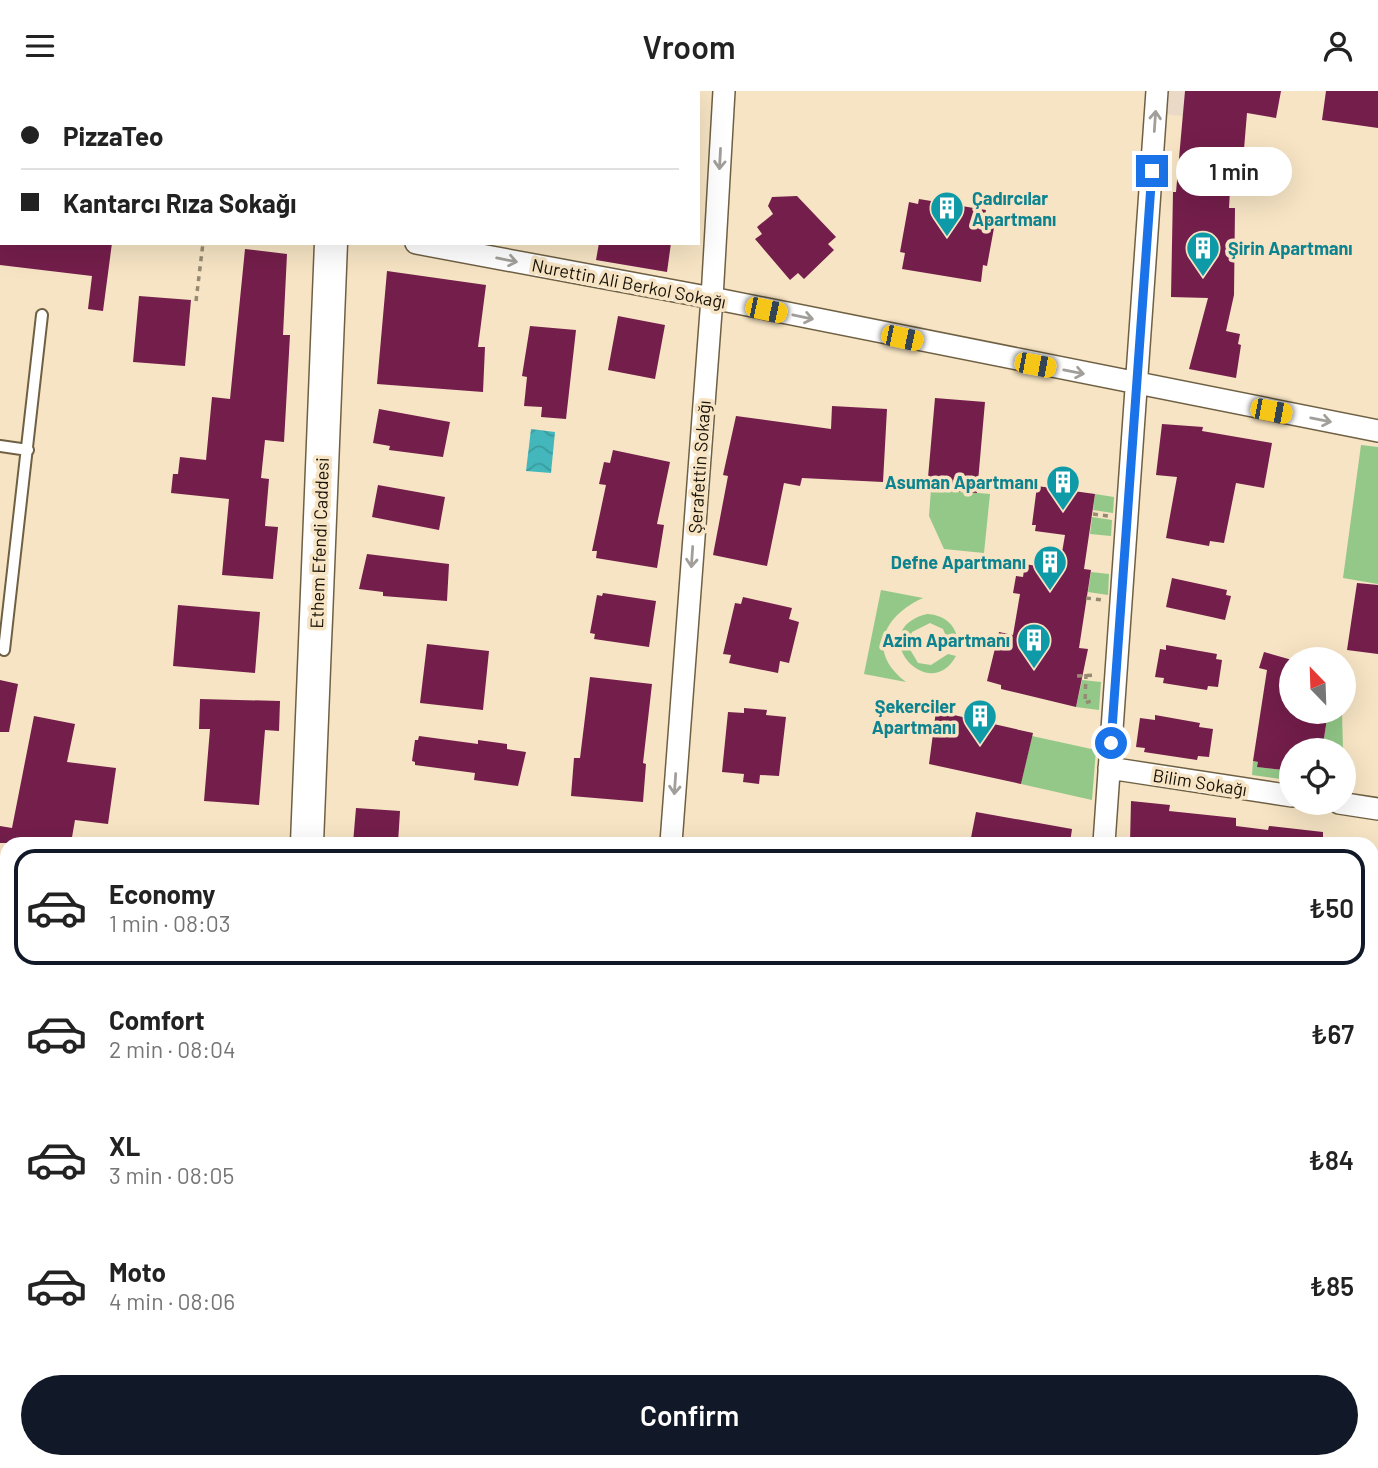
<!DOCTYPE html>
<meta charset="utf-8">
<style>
:root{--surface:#fff;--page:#f6f6f6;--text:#222;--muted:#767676;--line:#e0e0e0;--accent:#111827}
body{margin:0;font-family:Barlow,sans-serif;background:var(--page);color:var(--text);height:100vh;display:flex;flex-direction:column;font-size:26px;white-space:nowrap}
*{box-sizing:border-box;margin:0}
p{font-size:23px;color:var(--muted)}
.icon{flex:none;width:38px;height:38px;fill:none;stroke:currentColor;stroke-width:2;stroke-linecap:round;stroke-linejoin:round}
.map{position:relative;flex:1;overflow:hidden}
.details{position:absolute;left:0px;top:746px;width:1379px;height:632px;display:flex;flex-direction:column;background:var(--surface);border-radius:21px 21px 0 0;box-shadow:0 7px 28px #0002}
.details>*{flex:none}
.hud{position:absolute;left:0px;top:0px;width:700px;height:154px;box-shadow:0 7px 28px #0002;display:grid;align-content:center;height:154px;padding:0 21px;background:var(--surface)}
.needle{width:46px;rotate:337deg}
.buttons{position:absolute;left:1279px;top:556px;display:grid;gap:14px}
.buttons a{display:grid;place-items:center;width:77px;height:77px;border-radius:50%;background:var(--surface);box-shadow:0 7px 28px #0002;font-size:35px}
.end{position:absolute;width:32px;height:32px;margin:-16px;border:9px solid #1a73e8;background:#fff;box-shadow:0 0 0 4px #fff}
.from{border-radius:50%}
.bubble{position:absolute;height:49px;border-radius:24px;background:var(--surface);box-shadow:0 7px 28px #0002;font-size:23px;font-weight:600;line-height:49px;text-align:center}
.car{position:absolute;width:21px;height:42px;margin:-21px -10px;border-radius:9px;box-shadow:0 0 5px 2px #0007;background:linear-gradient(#f5c518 24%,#345 0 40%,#f5c518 0 76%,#345 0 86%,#f5c518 0)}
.hud b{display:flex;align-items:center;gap:24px;height:66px;font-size:26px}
.hud b+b{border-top:2px solid var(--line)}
.hud i{width:18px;height:18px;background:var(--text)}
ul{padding:12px 0 0;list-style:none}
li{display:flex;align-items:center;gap:21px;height:116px;margin:0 14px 10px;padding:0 7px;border:4px solid transparent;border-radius:21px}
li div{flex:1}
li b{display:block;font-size:26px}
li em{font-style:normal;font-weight:600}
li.active{border-color:var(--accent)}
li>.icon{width:63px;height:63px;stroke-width:1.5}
.action{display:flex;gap:14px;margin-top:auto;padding:14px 21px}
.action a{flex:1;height:80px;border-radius:42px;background:var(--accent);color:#fff;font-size:28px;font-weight:600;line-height:80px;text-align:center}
header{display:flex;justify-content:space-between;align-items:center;height:91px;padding:0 21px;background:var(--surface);font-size:32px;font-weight:600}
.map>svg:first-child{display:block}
.education{fill:#ebd9c8}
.green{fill:#93c888}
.water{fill:url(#water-waves)}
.building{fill:#741e4b}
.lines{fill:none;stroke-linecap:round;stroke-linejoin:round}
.service-casing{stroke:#6f6043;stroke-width:14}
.minor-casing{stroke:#6f6043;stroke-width:24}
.secondary-casing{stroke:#6f6043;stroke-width:35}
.primary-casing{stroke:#6f6043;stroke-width:38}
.path{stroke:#968a73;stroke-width:3.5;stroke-dasharray:5 5;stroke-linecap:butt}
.service{stroke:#fff;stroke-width:10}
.minor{stroke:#fff;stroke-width:21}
.secondary{stroke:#fff;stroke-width:32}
.primary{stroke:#fff;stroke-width:35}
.oneway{stroke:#a29f9b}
.route{stroke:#1a73e8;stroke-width:9}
.labels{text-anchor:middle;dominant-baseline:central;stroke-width:7;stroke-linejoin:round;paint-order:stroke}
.culture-label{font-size:18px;font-weight:bold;fill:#0d838f;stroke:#f6e4c4;text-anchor:end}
.street-label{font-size:18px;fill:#161005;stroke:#f6e4c4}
</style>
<header><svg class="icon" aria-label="menu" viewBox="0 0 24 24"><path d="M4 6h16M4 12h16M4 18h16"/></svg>Vroom<svg class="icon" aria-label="person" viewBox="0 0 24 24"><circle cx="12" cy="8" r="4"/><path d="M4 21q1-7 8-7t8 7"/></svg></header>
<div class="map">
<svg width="1378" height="1377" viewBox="0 0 1378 1377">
<defs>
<pattern id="water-waves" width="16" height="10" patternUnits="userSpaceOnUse" patternTransform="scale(1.75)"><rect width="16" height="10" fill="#43b7bb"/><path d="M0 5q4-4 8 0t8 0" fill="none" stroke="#3a9c9f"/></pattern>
</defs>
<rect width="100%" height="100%" fill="#f6e4c4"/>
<path class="education" d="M 1166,0 L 1215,0 L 1212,28 L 1163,23 Z"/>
<path class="green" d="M 1361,354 L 1378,356 L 1378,493 L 1343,487 Z
M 931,398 L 990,403 L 984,462 L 944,458 L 929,425 Z
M 1095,403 L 1114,406 L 1113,422 L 1093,419 Z
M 1092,426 L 1112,429 L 1111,445 L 1090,443 Z
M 1091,481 L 1109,483 L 1108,504 L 1088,501 Z
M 881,499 L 923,507 C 883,525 866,561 906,591 L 864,583 Z
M 927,523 C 947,524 959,537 958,557 L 950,555 L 943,538 L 930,532 L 912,541 L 908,555 L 918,572 L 931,574 L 948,563 L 956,565 C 928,616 863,539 927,523 Z
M 1082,589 L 1101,591 L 1099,619 L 1076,616 Z
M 1328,621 L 1342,621 L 1343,660 L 1322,660 Z
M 1032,645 L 1096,659 L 1092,709 L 1021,693 Z
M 1253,670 L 1258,671 L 1258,676 L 1282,679 L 1281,688 L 1252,684 Z"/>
<path class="water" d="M 531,338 L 555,341 L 551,382 L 526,380 Z"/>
<path class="building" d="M 1185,0 L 1281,0 L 1276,27 L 1247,22 L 1243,70 L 1235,69 L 1234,80 L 1231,80 L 1229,117 L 1235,117 L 1234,204 L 1226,240 L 1240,243 L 1238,253 L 1241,254 L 1236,287 L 1189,278 L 1208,207 L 1171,206 L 1173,101 L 1176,101 Z
M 1326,0 L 1378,0 L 1378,37 L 1322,29 Z
M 797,105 L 836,146 L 828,153 L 834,159 L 804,188 L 798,182 L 790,189 L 755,148 L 762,143 L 757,136 L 773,123 L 768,115 L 772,106 Z
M 919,108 L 986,119 L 985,124 L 996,126 L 987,175 L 983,174 L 981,191 L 902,178 L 905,162 L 900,161 L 909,111 L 918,113 Z
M 0,152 L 112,152 L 103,220 L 88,218 L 92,185 L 0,174 Z
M 599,152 L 671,152 L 667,181 L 596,169 Z
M 245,158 L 287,163 L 283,244 L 290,244 L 284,351 L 265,349 L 261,387 L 269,388 L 265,435 L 278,436 L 273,488 L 222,484 L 229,408 L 171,402 L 173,383 L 178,383 L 180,366 L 206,369 L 212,306 L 230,308 Z
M 387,180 L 486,194 L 478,256 L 485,256 L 483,301 L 377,293 Z
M 139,205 L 191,209 L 185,275 L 133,271 Z
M 618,225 L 665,234 L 655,288 L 608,279 Z
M 530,235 L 576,239 L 566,328 L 541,326 L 542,316 L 524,315 L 527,286 L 522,285 Z
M 935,307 L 985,311 L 977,402 L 927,398 Z
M 832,315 L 887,318 L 883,391 L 802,387 L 800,395 L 784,392 L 767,475 L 713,464 L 728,385 L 723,384 L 736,325 L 831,338 Z
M 379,318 L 450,331 L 443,366 L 389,359 L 390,355 L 373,352 Z
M 1162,333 L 1203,336 L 1202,340 L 1272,352 L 1264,397 L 1236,392 L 1224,452 L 1210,450 L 1209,455 L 1166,447 L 1177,386 L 1156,384 Z
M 613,359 L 670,371 L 657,433 L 664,434 L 657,477 L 596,467 L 597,460 L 592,460 L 606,394 L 599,393 L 604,371 L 610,372 Z
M 378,394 L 445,406 L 439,439 L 372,426 Z
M 1037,395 L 1095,403 L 1084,478 L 1091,479 L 1079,557 L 1088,558 L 1076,616 L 1001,598 L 1001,594 L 987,590 L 999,541 L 1013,544 L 1020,503 L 1013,502 L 1016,485 L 1023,486 L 1025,473 L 1059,479 L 1065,444 L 1035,440 L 1036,434 L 1032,434 Z
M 367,463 L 449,473 L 447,510 L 383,505 L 383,501 L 359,498 Z
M 1172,487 L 1227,499 L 1226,504 L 1231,505 L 1225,529 L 1166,516 Z
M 1357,492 L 1378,494 L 1378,563 L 1347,559 Z
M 603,502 L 656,510 L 649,556 L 594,548 L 595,543 L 590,542 L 597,504 L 602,505 Z
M 743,506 L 792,517 L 789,528 L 799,531 L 789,572 L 780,570 L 778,582 L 729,572 L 731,564 L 723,563 L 735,512 L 741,513 Z
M 178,514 L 260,521 L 255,582 L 173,575 Z
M 427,553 L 489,560 L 483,619 L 420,612 Z
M 1166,554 L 1217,563 L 1216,568 L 1222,569 L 1218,596 L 1208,595 L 1207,599 L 1163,592 L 1164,587 L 1155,586 L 1160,558 L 1166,559 Z
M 1264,561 L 1292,569 L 1292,621 L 1328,621 L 1322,660 L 1292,660 L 1292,680 L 1257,676 L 1258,671 L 1253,670 L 1267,579 L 1259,577 Z
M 590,586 L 652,593 L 643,672 L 646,673 L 643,711 L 571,705 L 574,667 L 580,667 Z
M 0,589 L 18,593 L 9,641 L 0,641 Z
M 200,608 L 280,610 L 279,640 L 265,639 L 259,714 L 204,710 L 210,638 L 199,638 Z
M 744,617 L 767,619 L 766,624 L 786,626 L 779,685 L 760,684 L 759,693 L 743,691 L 744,683 L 722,681 L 728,621 L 744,622 Z
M 936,620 L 1033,642 L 1021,693 L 929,673 Z
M 1155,624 L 1200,632 L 1199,636 L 1213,638 L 1209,666 L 1198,665 L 1197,669 L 1144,661 L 1145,657 L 1136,656 L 1140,627 L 1155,629 Z
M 34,625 L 75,633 L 67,671 L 116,677 L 108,733 L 75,729 L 71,752 L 0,752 L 0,735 L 12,737 Z
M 419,645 L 478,653 L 478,649 L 507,653 L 507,658 L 526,661 L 518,695 L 474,689 L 475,682 L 415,674 L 415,671 L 412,670 L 415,649 L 418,649 Z
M 1131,710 L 1170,714 L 1169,720 L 1236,727 L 1236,735 L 1268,739 L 1269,735 L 1323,741 L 1323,752 L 1130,752 Z
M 356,717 L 400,720 L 398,752 L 353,752 Z
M 976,721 L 1072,738 L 1070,752 L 970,752 Z"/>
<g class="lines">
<g class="service-casing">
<path id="service" d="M 0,355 L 28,359
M 4,559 L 42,224"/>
</g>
<g class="minor-casing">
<path id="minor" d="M 0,87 L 2,87
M 416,152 L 712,207 L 1378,340
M 1109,677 L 1292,705
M 1339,712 L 1378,718
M 671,752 L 712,207 L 724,0
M 1104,752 L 1157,0
M 0,1185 L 7,1187
M 266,1377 L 267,1370
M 701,1377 L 703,1370
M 1020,1377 L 1021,1370
M 1313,1377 L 1314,1370"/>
</g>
<g class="secondary-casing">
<path id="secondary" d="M 341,2 L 341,0
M 307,752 L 331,152"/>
</g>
<g class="primary-casing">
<path id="primary" d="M 0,873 L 7,875
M 1372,1132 L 1378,1134"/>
</g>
<path class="path" d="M 196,210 L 203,152
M 1093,423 L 1108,425
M 1086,507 L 1102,509
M 1086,583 L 1085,612 L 1091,610
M 1077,585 L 1095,584"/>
<use href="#service" class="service"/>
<use href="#minor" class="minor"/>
<use href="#secondary" class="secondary"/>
<use href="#primary" class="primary"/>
</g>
<defs><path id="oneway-shaft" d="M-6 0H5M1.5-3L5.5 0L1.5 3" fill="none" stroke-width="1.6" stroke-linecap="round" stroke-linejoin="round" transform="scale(1.75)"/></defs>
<g class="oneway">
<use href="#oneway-shaft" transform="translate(1155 30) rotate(-86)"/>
<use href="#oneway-shaft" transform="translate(720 68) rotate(93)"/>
<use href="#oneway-shaft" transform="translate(507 169) rotate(11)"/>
<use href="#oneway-shaft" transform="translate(803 226) rotate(12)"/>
<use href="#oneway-shaft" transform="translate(1074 281) rotate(11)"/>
<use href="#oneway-shaft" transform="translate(1321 329) rotate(11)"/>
<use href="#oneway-shaft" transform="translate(692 466) rotate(94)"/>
<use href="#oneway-shaft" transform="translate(675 693) rotate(94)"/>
</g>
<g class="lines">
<path class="route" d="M 1111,652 L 1152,80"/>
</g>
<defs>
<g id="building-pin" transform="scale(1.75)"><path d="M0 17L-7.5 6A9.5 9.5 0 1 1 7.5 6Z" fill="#0f9aa8" stroke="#f6e4c4"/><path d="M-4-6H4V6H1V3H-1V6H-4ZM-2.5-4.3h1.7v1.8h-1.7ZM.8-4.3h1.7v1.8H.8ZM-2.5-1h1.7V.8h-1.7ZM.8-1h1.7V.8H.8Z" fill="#fff"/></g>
</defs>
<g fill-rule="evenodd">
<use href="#building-pin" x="947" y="117"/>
<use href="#building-pin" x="1203" y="157"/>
<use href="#building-pin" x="1063" y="391"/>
<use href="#building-pin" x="1050" y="471"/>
<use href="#building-pin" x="1034" y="549"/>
<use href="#building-pin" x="980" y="625"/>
</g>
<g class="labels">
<g class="culture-label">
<text x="972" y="107" text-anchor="start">Çadırcılar<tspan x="972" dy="21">Apartmanı</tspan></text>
<text x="1228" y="157" text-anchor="start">Şirin Apartmanı</text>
<text x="1038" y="391">Asuman Apartmanı</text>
<text x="1026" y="471">Defne Apartmanı</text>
<text x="1010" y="549">Azim Apartmanı</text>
<text x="956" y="615">Şekerciler<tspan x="956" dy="21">Apartmanı</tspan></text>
</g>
<g class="street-label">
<text transform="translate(629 192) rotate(11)">Nurettin Ali Berkol Sokağı</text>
<text transform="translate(699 376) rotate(-86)">Şerafettin Sokağı</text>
<text transform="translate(319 452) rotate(-88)">Ethem Efendi Caddesi</text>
<text transform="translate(1200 691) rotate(9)">Bilim Sokağı</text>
</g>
</g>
</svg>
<div class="buttons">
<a><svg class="needle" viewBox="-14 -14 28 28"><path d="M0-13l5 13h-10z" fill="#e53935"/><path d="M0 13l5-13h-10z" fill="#767676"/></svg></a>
<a><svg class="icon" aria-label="locate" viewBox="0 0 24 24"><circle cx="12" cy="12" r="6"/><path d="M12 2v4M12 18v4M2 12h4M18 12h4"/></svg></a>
</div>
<i class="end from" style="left:1111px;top:652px"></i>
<i class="end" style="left:1152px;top:80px"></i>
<div class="bubble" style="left:1176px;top:56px;width:116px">1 min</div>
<i class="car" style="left:766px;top:219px;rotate:102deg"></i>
<i class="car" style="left:902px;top:247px;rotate:102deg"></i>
<i class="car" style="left:1035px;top:274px;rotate:101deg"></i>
<i class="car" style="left:1271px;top:320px;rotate:101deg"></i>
<div class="hud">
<b><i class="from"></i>PizzaTeo</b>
<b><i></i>Kantarcı Rıza Sokağı</b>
</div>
<section class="details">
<ul>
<li class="active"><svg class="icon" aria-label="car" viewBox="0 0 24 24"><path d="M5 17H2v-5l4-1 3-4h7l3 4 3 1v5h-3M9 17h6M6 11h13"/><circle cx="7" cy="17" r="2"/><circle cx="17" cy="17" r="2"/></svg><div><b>Economy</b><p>1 min · 08:03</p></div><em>₺50</em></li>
<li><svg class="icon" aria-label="car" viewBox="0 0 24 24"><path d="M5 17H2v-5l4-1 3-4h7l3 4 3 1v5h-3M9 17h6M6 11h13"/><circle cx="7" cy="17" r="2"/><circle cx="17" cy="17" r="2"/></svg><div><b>Comfort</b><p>2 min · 08:04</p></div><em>₺67</em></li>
<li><svg class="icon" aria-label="car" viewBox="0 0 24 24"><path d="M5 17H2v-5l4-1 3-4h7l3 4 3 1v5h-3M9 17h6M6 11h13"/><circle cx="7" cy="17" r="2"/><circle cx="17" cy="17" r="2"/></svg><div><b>XL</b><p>3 min · 08:05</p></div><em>₺84</em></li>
<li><svg class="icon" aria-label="car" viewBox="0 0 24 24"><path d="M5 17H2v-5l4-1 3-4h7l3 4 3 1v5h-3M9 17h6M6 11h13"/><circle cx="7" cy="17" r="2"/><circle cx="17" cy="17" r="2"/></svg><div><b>Moto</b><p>4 min · 08:06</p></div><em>₺85</em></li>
</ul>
<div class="action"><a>Confirm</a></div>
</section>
</div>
